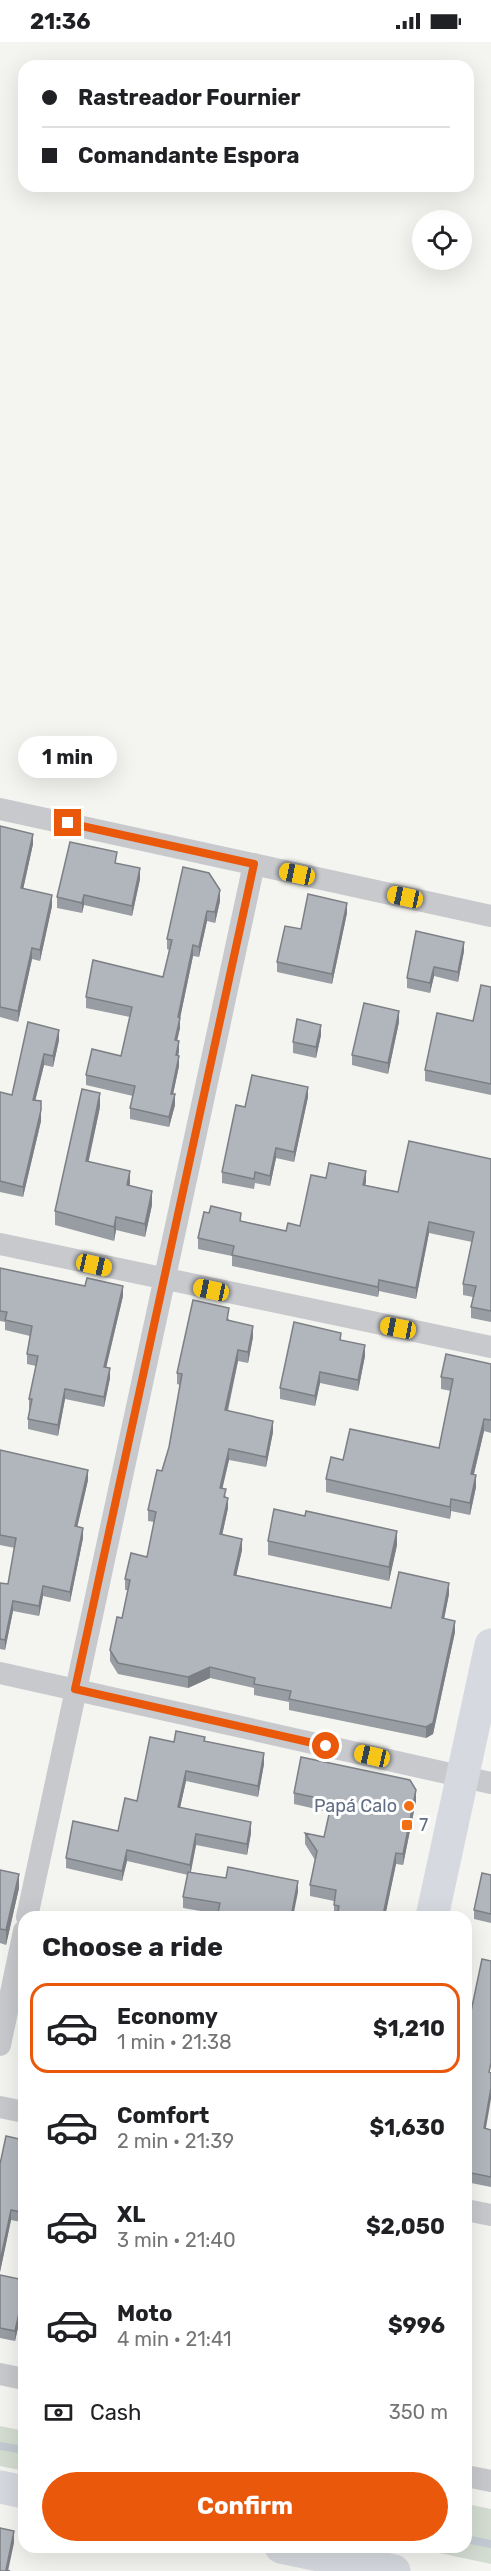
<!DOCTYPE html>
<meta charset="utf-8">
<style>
:root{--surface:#fff;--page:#f6f6f6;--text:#202124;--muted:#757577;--line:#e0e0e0;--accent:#ea580c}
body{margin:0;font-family:Rubik,sans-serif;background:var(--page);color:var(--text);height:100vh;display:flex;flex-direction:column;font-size:22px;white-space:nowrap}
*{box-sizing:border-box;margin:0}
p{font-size:20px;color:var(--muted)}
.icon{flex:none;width:33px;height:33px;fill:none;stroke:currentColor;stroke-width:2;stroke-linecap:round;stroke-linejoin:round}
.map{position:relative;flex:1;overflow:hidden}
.panel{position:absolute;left:18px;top:1869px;width:454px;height:642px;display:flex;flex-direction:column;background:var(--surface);border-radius:18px;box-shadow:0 6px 24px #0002}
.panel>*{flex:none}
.banner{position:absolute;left:18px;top:18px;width:456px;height:132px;border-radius:18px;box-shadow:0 6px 24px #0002;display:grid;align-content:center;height:132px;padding:0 24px;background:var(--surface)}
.fabs{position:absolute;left:412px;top:168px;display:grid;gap:12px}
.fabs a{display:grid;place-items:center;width:60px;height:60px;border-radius:50%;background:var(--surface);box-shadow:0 6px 24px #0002;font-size:30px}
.end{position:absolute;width:27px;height:27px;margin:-14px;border:8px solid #ea580c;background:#fff;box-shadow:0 0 0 3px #fff}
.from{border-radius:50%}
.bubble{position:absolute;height:42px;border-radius:21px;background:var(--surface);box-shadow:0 6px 24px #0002;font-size:20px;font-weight:700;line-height:42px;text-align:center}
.car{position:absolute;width:18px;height:36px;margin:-18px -9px;border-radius:8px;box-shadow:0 0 4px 2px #0007;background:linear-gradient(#f5c518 24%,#345 0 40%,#f5c518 0 76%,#345 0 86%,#f5c518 0)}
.banner b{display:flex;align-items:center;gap:21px;height:57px;font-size:22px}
.banner b+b{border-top:2px solid var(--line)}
.banner i{width:15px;height:15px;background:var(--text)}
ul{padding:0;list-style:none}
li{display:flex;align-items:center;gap:18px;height:90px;margin:0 12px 9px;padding:0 12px;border:3px solid transparent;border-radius:18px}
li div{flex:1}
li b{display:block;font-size:22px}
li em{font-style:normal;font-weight:700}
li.current{border-color:var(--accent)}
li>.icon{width:54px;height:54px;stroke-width:1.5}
h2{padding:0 24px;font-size:27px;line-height:72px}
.pay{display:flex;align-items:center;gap:15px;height:66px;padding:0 24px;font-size:22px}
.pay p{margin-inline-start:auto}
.primary-button{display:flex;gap:12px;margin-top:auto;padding:12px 24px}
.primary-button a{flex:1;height:69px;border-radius:36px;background:var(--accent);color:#fff;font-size:24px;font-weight:700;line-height:69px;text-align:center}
.status{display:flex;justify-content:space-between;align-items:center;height:42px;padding:0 30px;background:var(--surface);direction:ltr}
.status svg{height:16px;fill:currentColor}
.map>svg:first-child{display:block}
.green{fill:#d4ddd1}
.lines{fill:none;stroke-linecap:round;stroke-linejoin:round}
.stream{stroke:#c3cbd2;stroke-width:8}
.minor{stroke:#c7c9cd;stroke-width:22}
.secondary{stroke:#d6d9df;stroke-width:33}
.primary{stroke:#d6d9df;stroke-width:33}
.wall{fill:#989da3}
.shaded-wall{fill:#7c7f84}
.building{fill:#b1b6bd;stroke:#7c7f84;stroke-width:1.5}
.route{stroke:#ea580c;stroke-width:8}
.poi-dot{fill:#f27014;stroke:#fff;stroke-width:2}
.labels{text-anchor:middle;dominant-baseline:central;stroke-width:6;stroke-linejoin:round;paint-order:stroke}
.poi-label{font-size:18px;fill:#616e84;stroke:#fff;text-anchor:end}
</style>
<div class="status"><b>21:36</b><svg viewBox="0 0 49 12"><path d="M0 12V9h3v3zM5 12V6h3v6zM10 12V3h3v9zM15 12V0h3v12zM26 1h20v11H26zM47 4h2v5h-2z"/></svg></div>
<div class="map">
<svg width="491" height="2529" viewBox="0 0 491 2529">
<rect width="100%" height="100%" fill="#f4f5f0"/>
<path class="green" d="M 0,2384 L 24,2389 L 24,2429 L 0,2424 Z
M 467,2462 L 491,2467 L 491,2522 L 411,2505 L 466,2505 Z"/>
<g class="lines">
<path class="stream" d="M 0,2404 L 24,2408
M 466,2497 L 491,2502"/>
<path class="minor" d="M 0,767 L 491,874
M 0,1202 L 491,1305
M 0,1631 L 491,1741
M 27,1875 L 254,822
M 0,2003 L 24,1889
M 0,2065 L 24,2070
M 466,2168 L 491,2173
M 0,2332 L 24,2337
M 466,2434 L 491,2439"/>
<path class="secondary" d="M 432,1875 L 491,1603"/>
<path class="primary" d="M 0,2445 L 24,2450
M 281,2505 L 394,2529"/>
</g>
<path class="wall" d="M 0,784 L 33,802 L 23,847 L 52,864 L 40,919 L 32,917 L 18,980 L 0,975 Z
M 117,822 L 140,837 L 132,874 L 84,863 L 82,871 L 57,866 L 57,855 Z
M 220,859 L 215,881 L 207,879 L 199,915 L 193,914 L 180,976 L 180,986 L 177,998 L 179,1009 L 178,1014 L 179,1024 L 173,1052 L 175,1063 L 169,1085 L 130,1077 L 130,1066 L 133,1054 L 86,1043 L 86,1033 L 121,1014 L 130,975 L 86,966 L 86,955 L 163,935 L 169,908 L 167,907 L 167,897 Z
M 347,871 L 332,942 L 277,930 L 277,920 L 301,887 Z
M 464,909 L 458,940 L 434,934 L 430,951 L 407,946 L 407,936 Z
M 491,945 L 491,1053 L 425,1039 L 425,1028 L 473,979 Z
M 28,980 L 59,998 L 53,1025 L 44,1023 L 35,1058 L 41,1079 L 23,1155 L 0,1150 L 0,1050 L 12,1053 Z
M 399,980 L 388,1032 L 352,1023 L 352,1013 Z
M 321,993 L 316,1016 L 293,1011 L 293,1000 Z
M 308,1055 L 294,1120 L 276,1116 L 270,1144 L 255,1141 L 254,1147 L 222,1141 L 222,1130 L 245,1065 Z
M 100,1065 L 88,1119 L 130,1144 L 152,1163 L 145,1195 L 116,1188 L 114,1199 L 55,1183 L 55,1169 Z
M 491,1117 L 491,1280 L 471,1276 L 471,1265 L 473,1255 L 463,1253 L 463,1242 L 472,1200 L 429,1191 L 416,1257 L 379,1249 L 378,1255 L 232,1224 L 232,1214 L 198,1207 L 198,1196 L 209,1171 L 286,1189 L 300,1184 L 326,1136 L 366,1140 L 365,1143 L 398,1150 Z
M 0,1226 L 123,1254 L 106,1325 L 110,1336 L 104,1365 L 65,1357 L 58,1394 L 28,1387 L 28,1377 L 30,1367 L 29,1367 L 29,1357 L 36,1324 L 27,1322 L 27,1312 L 30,1294 L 5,1288 L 5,1280 L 0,1279 Z
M 229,1276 L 229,1278 L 253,1295 L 248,1321 L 238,1319 L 228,1369 L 273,1390 L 266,1425 L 229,1418 L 222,1446 L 226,1455 L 228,1466 L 222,1493 L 242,1508 L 236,1533 L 391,1566 L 449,1552 L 444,1577 L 455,1590 L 433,1692 L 426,1696 L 289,1668 L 289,1660 L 254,1653 L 254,1646 L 210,1636 L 188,1646 L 118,1632 L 110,1619 L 110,1608 L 122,1576 L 128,1548 L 125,1548 L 125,1537 L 147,1515 L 154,1480 L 148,1479 L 148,1468 L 169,1405 L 180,1343 L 177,1342 L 177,1331 Z
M 341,1298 L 365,1314 L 358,1349 L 320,1341 L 315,1364 L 280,1357 L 280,1346 Z
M 491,1322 L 491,1391 L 484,1389 L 474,1432 L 476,1445 L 470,1473 L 451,1469 L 450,1477 L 326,1450 L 326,1437 L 439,1406 L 451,1349 L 441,1347 L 441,1335 Z
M 0,1408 L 88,1438 L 77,1485 L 83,1496 L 70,1560 L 43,1554 L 39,1574 L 13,1569 L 5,1608 L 0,1607 L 0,1541 L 8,1542 L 15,1506 L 0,1503 Z
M 268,1499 L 397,1503 L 389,1539 L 268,1513 Z
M 205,1699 L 264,1722 L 258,1755 L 186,1739 L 180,1765 L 251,1791 L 247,1813 L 196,1803 L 191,1830 L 298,1850 L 218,1872 L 183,1866 L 183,1855 L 188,1833 L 127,1819 L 122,1839 L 66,1826 L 66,1816 L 118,1789 L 174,1700 Z
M 294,1751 L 416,1759 L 403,1823 L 396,1822 L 385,1873 L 337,1875 L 334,1874 L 334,1859 L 310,1854 L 310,1843 L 315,1818 L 305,1802 L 305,1791 L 324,1795 L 329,1770 L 294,1762 Z
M 0,1828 L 19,1846 L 6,1903 L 0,1901 Z
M 491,1833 L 491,1881 L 474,1877 L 474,1868 Z
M 466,1979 L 485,2087 L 491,2088 L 491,2145 L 466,2140 Z
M 24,2098 L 21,2180 L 11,2178 L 0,2230 L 0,2122 Z
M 0,2233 L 24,2238 L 24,2259 L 15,2299 L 0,2296 Z"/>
<path class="shaded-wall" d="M 33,792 L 33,802 L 21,857 L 21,846 Z
M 140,826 L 140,837 L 132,874 L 132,864 Z
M 220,848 L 220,859 L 215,881 L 215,870 Z
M 52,853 L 52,864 L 40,919 L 40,908 Z
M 84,853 L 84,863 L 82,871 L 82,861 Z
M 347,861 L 347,871 L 332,942 L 332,932 Z
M 207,869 L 207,879 L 199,915 L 199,905 Z
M 464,900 L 464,909 L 458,940 L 458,930 Z
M 193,903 L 193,914 L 178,986 L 178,975 Z
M 32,906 L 32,917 L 18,980 L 18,969 Z
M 434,925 L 434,934 L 430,951 L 430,941 Z
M 399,969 L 399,980 L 388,1032 L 388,1021 Z
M 180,976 L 180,986 L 175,1008 L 175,998 Z
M 321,983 L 321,993 L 316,1016 L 316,1005 Z
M 59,988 L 59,998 L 53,1025 L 53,1014 Z
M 179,999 L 179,1009 L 176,1024 L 176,1013 Z
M 44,1012 L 44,1023 L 33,1068 L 33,1058 Z
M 179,1014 L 179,1024 L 171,1062 L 171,1052 Z
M 308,1045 L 308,1055 L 294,1120 L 294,1110 Z
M 100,1051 L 100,1065 L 86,1132 L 86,1119 Z
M 175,1052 L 175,1063 L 169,1085 L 169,1075 Z
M 41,1068 L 41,1079 L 23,1155 L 23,1145 Z
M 276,1106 L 276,1116 L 270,1144 L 270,1134 Z
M 130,1129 L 130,1142 L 127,1157 L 127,1143 Z
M 366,1129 L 366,1140 L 363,1154 L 363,1143 Z
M 152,1149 L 152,1163 L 145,1195 L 145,1182 Z
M 116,1175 L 116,1188 L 114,1199 L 114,1185 Z
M 429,1180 L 429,1191 L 416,1257 L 416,1246 Z
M 379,1238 L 379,1249 L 378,1255 L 378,1245 Z
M 123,1244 L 123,1254 L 104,1335 L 104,1325 Z
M 253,1284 L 253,1295 L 248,1321 L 248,1310 Z
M 365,1303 L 365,1314 L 358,1349 L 358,1338 Z
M 238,1308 L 238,1319 L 225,1379 L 225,1368 Z
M 110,1326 L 110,1336 L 104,1365 L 104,1355 Z
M 320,1330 L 320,1341 L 315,1364 L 315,1354 Z
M 65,1347 L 65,1357 L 58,1394 L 58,1383 Z
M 484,1377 L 484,1389 L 471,1444 L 471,1432 Z
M 273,1379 L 273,1390 L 266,1425 L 266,1415 Z
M 229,1407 L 229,1418 L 220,1457 L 220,1446 Z
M 88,1428 L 88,1438 L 75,1495 L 75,1484 Z
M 476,1433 L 476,1445 L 470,1473 L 470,1461 Z
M 228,1456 L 228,1466 L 220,1503 L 220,1492 Z
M 451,1457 L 451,1469 L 450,1477 L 450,1465 Z
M 83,1486 L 83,1496 L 70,1560 L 70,1550 Z
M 397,1489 L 397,1503 L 389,1539 L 389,1525 Z
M 242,1497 L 242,1508 L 234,1544 L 234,1533 Z
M 449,1541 L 449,1552 L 442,1587 L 442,1576 Z
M 43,1544 L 43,1554 L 39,1574 L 39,1564 Z
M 13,1559 L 13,1569 L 5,1608 L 5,1598 Z
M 455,1579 L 455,1590 L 433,1692 L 426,1696 L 426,1685 Z
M 210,1625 L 210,1636 L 188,1646 L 188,1635 Z
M 264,1711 L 264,1722 L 258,1755 L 258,1744 Z
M 186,1729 L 186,1739 L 178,1775 L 178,1765 Z
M 416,1748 L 416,1759 L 403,1823 L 403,1812 Z
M 251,1780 L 251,1791 L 247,1813 L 247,1802 Z
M 196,1792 L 196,1803 L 190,1833 L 190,1823 Z
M 127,1808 L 127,1819 L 122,1839 L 122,1829 Z
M 396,1811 L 396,1822 L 385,1875 L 383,1873 Z
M 19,1832 L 19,1846 L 6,1903 L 6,1888 Z
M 298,1839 L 298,1850 L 293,1875 L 291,1875 Z
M 491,2046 L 491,2057 L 484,2097 L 484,2086 Z
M 24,2156 L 24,2166 L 21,2180 L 21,2170 Z
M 11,2168 L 11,2178 L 0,2230 L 0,2220 Z
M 24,2249 L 24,2259 L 15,2299 L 15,2289 Z
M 14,2489 L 14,2501 L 8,2529 L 6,2529 Z"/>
<path class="building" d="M 0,784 L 33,792 L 21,846 L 52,853 L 40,908 L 32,906 L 18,969 L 0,965 Z
M 70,800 L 117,810 L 115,821 L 140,826 L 132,864 L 84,853 L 82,861 L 57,855 Z
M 183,825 L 209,831 L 220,848 L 215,870 L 207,869 L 199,905 L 193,903 L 178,975 L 180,976 L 175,998 L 179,999 L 176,1013 L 179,1014 L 171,1052 L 175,1052 L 169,1075 L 130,1066 L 135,1044 L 86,1033 L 92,1007 L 121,1014 L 132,965 L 86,955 L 93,918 L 163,935 L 172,898 L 167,897 Z
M 308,852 L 347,861 L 332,932 L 277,920 L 285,884 L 301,887 Z
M 416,889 L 464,900 L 458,930 L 434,925 L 430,941 L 407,936 Z
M 481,943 L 491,945 L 491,1042 L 425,1028 L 437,971 L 473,979 Z
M 364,961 L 399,969 L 388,1021 L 352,1013 Z
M 297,977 L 321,983 L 316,1005 L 293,1000 Z
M 28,980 L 59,988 L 53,1014 L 44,1012 L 33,1058 L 41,1059 L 41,1068 L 23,1145 L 0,1139 L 0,1050 L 12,1053 Z
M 252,1033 L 308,1045 L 294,1110 L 276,1106 L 270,1134 L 255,1130 L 254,1137 L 222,1130 L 236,1063 L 245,1065 Z
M 82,1047 L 100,1051 L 86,1119 L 130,1129 L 127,1143 L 152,1149 L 145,1182 L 116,1175 L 114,1185 L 55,1169 Z
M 409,1099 L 491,1117 L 491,1269 L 471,1265 L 476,1244 L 463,1242 L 474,1190 L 429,1180 L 416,1246 L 379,1238 L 378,1245 L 232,1213 L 234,1204 L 198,1196 L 204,1170 L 209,1171 L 211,1164 L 241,1171 L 240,1179 L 286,1189 L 288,1181 L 300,1184 L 311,1133 L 326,1136 L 329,1121 L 366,1129 L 363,1143 L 398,1150 Z
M 0,1226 L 85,1244 L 87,1236 L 123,1244 L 104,1325 L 110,1326 L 104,1355 L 65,1347 L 58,1383 L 28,1377 L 32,1357 L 29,1357 L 38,1314 L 27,1312 L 32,1284 L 5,1278 L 7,1270 L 0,1269 Z
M 193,1258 L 229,1266 L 227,1278 L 253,1284 L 248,1310 L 238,1308 L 225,1368 L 273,1379 L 266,1415 L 229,1407 L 220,1446 L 226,1447 L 224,1455 L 228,1456 L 220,1492 L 242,1497 L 234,1533 L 391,1566 L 399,1530 L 449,1541 L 442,1576 L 455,1579 L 433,1681 L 426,1685 L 289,1657 L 291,1649 L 254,1642 L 255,1636 L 210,1625 L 188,1635 L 118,1621 L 110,1608 L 117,1575 L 122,1576 L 130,1538 L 125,1537 L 131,1511 L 147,1515 L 156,1470 L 148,1468 L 157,1428 L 162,1429 L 169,1405 L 182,1332 L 177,1331 Z
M 294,1280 L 341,1291 L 340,1298 L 365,1303 L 358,1338 L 320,1330 L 315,1354 L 280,1346 Z
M 446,1312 L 491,1322 L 491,1378 L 484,1377 L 471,1432 L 476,1433 L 470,1461 L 451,1457 L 450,1465 L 326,1437 L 331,1415 L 343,1418 L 350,1387 L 439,1406 L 453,1337 L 441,1335 Z
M 0,1408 L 88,1428 L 75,1484 L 83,1486 L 70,1550 L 43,1544 L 39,1564 L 13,1559 L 5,1598 L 0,1597 L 0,1541 L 8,1542 L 16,1496 L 0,1493 Z
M 274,1467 L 305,1474 L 306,1469 L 397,1489 L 389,1525 L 268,1499 Z
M 176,1689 L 205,1695 L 204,1699 L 264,1711 L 258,1744 L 186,1729 L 178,1765 L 251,1780 L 247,1802 L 196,1792 L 190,1823 L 127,1808 L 122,1829 L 66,1816 L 73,1779 L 118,1789 L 125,1756 L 137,1759 L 150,1695 L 174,1700 Z
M 301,1715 L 410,1738 L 416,1748 L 403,1812 L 396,1811 L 383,1873 L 390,1874 L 390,1875 L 337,1875 L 339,1864 L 334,1863 L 336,1848 L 310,1843 L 317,1809 L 305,1791 L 324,1795 L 332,1759 L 294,1751 Z
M 228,1825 L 298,1839 L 291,1875 L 217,1875 L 220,1861 L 183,1855 L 188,1830 L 226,1836 Z
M 0,1828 L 19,1832 L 6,1888 L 0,1887 Z
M 482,1831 L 491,1833 L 491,1872 L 474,1868 Z
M 482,1917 L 491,1919 L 491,2021 L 489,2030 L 491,2031 L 491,2046 L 484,2086 L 491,2088 L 491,2135 L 466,2130 L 466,1979 L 469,1979 Z
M 6,2094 L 24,2098 L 24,2156 L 21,2170 L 11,2168 L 0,2220 L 0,2122 Z
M 0,2233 L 24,2238 L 24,2249 L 15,2289 L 0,2286 Z
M 0,2486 L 14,2489 L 6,2528 L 10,2529 L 0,2529 Z"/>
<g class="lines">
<path class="route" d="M 68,781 L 254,822 L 75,1647 L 326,1704"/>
</g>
<g class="poi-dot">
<circle cx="409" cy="1764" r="6"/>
<rect x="401" y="1777" width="12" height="12" rx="3"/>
</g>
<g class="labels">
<g class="poi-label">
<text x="397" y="1764">Papá Calo</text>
<text x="419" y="1783" text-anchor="start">7</text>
</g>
</g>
</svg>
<div class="fabs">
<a><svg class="icon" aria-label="locate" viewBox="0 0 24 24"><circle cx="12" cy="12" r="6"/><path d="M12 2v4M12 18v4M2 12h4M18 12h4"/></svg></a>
</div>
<i class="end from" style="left:326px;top:1704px"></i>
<i class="end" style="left:68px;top:781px"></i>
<div class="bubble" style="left:18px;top:694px;width:99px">1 min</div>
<i class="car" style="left:297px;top:832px;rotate:282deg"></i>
<i class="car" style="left:405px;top:855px;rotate:282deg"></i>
<i class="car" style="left:94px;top:1223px;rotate:103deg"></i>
<i class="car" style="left:211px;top:1248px;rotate:282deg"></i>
<i class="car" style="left:398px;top:1286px;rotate:281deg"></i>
<i class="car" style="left:372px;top:1714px;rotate:283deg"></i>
<div class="banner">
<b><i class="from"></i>Rastreador Fournier</b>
<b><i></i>Comandante Espora</b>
</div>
<section class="panel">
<h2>Choose a ride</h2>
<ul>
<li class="current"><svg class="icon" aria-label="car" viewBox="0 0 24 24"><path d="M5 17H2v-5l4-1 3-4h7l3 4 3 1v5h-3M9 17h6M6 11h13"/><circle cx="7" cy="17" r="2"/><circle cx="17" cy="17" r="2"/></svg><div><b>Economy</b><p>1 min · 21:38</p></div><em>$1,210</em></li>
<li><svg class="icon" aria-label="car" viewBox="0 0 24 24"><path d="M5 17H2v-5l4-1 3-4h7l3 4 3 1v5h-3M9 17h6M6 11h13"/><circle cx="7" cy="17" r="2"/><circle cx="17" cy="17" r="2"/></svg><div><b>Comfort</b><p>2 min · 21:39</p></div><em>$1,630</em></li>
<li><svg class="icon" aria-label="car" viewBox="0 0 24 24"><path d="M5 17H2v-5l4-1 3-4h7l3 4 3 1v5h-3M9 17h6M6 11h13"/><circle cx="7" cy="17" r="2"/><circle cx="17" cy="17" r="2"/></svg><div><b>XL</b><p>3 min · 21:40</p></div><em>$2,050</em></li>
<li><svg class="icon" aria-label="car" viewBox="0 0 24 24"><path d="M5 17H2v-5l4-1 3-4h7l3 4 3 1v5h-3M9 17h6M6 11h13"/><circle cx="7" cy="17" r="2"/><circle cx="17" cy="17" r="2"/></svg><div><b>Moto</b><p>4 min · 21:41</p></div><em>$996</em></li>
</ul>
<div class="pay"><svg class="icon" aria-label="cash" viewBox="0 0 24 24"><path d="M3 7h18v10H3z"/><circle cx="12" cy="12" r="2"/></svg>Cash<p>350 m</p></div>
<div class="primary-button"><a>Confirm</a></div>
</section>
</div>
